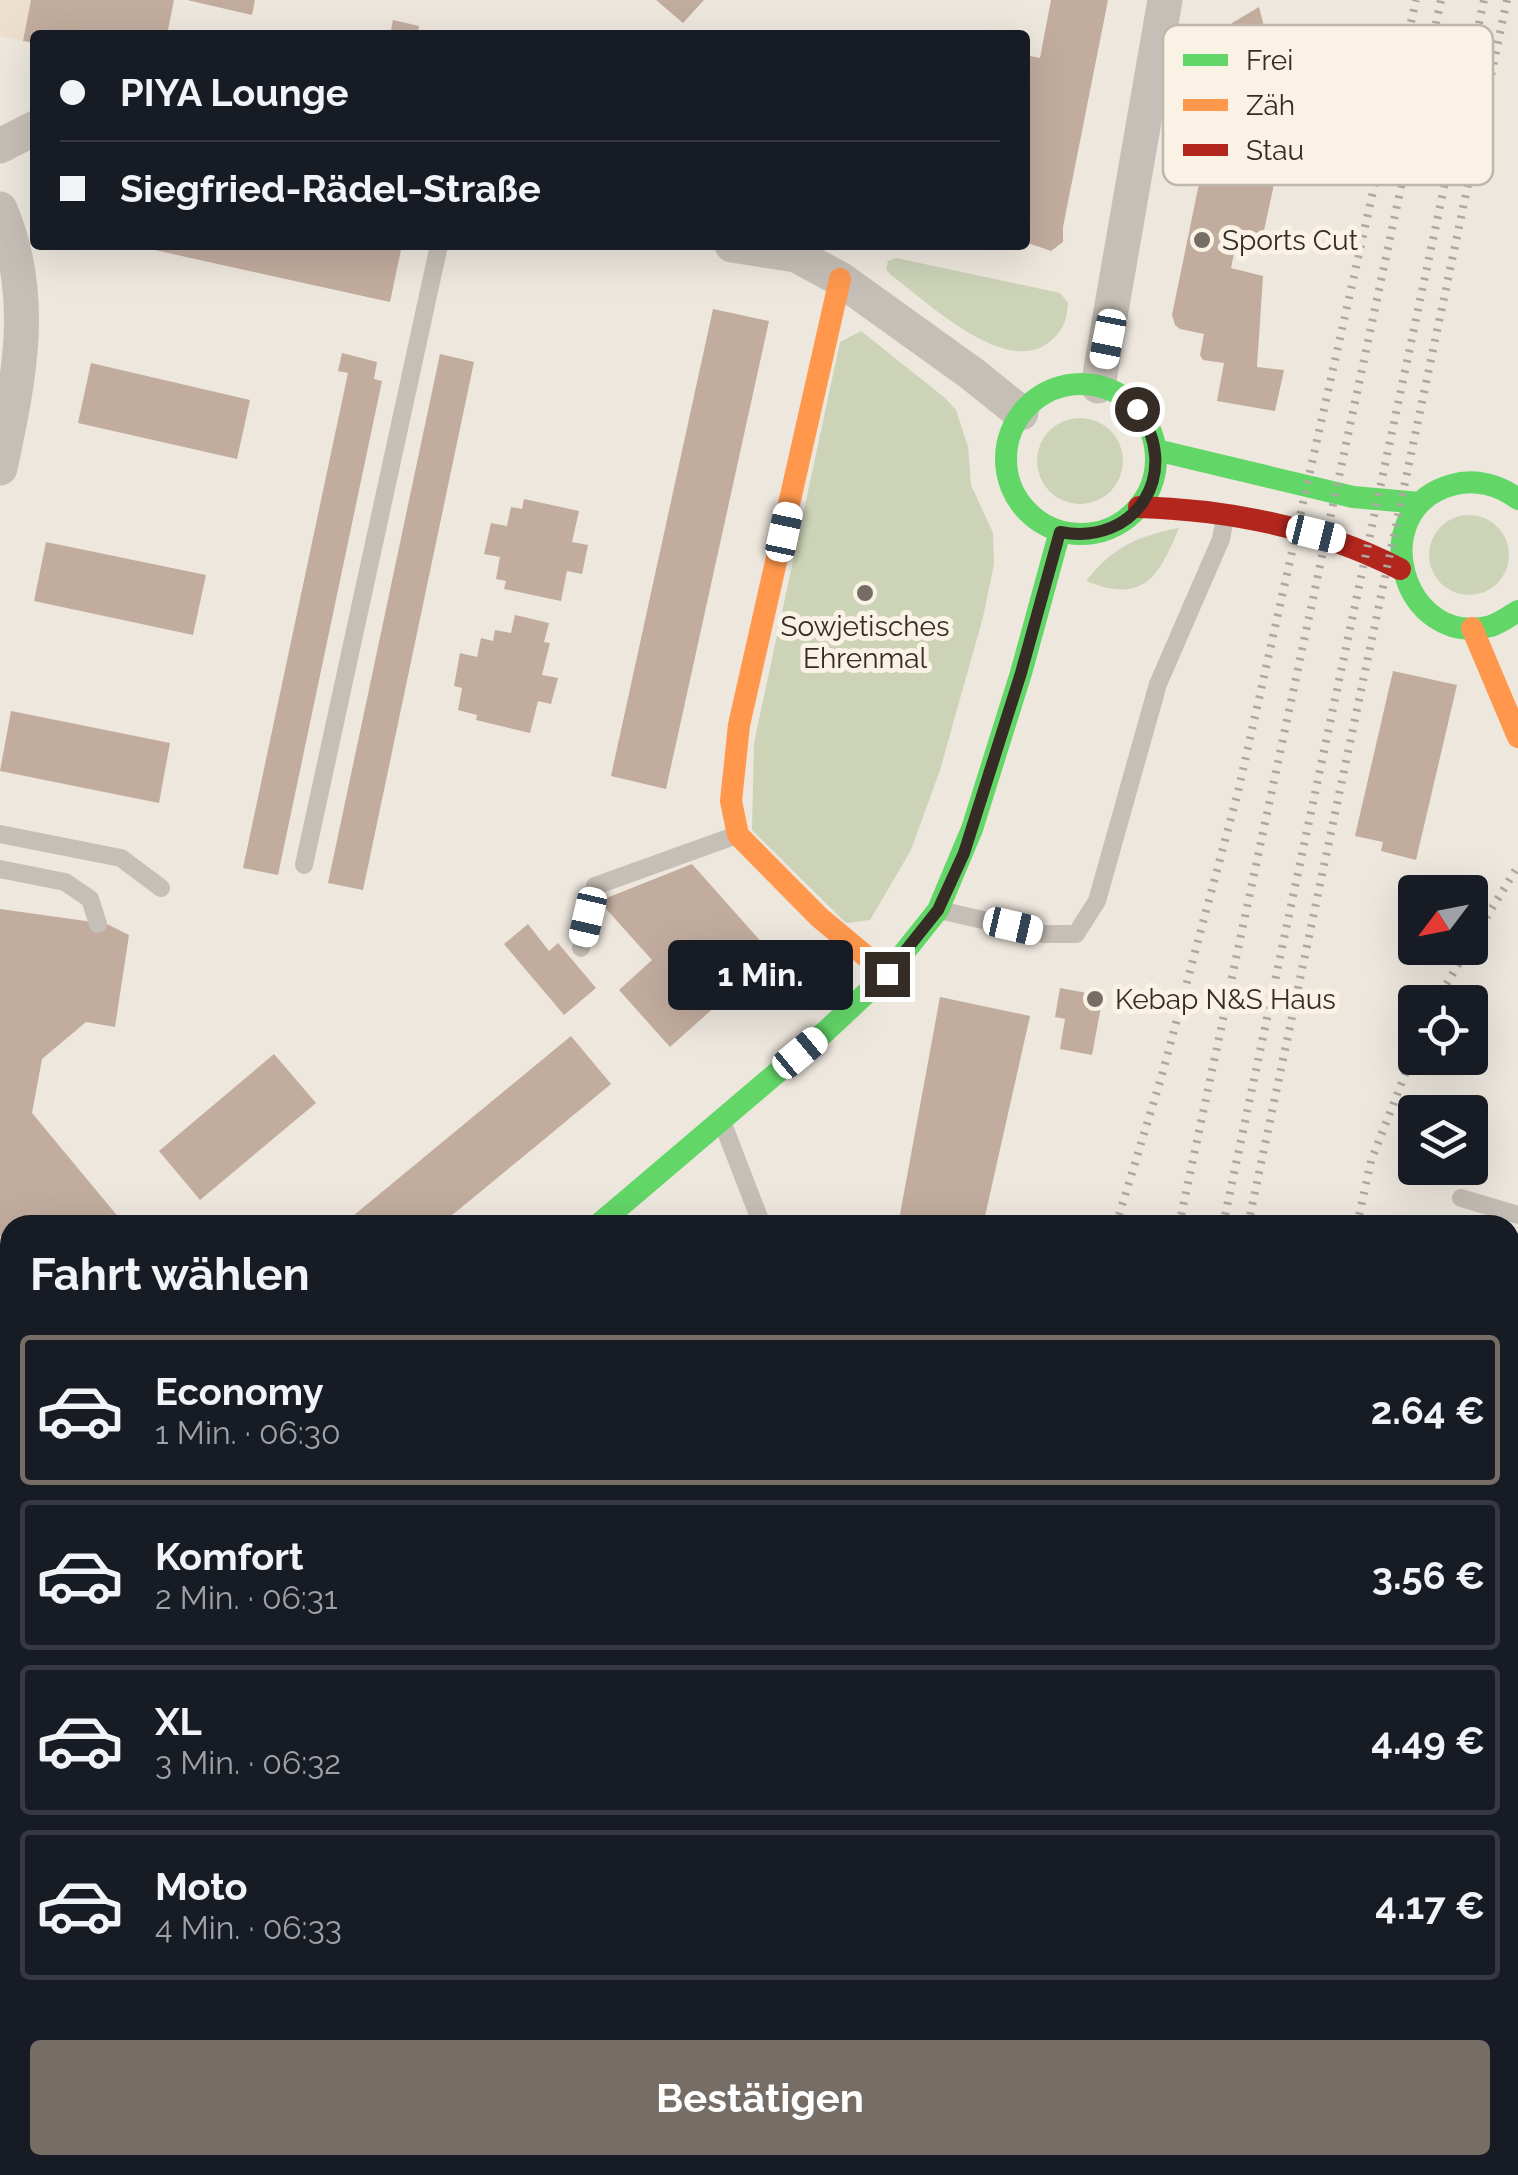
<!DOCTYPE html>
<html lang="de">
<meta charset="utf-8">
<style>
:root{--surface:#171b24;--page:#20242c;--text:#f1f3f6;--muted:#9ea1a6;--line:#363941;--accent:#766d66}
body{margin:0;font-family:Raleway,sans-serif;background:var(--page);color:var(--text);height:100vh;display:flex;flex-direction:column;font-size:38px;white-space:nowrap}
*{box-sizing:border-box;margin:0}
p{font-size:32px;color:var(--muted)}
.icon{flex:none;width:55px;height:55px;fill:none;stroke:currentColor;stroke-width:2;stroke-linecap:round;stroke-linejoin:round}
.map{position:relative;flex:1;overflow:hidden}
.sheet{position:absolute;left:0px;top:1215px;width:1520px;height:960px;display:flex;flex-direction:column;background:var(--surface);border-radius:30px 30px 0 0;box-shadow:0 10px 40px #0002}
.sheet>*{flex:none}
.top-card{position:absolute;left:30px;top:30px;width:1000px;height:220px;border-radius:10px;box-shadow:0 10px 40px #0002;display:grid;align-content:center;height:220px;padding:0 30px;background:var(--surface)}
.needle{width:65px;rotate:238deg}
.controls{position:absolute;left:1398px;top:875px;display:grid;gap:20px}
.controls a{display:grid;place-items:center;width:90px;height:90px;border-radius:10px;background:var(--surface);box-shadow:0 10px 40px #0002;font-size:50px}
.end{position:absolute;width:45px;height:45px;margin:-22px;border:12px solid #362c26;background:#fff;box-shadow:0 0 0 5px #fff}
.from{border-radius:50%}
.bubble{position:absolute;height:70px;border-radius:10px;background:var(--surface);box-shadow:0 10px 40px #0002;font-size:32px;font-weight:700;line-height:70px;text-align:center}
.car{position:absolute;width:30px;height:60px;margin:-30px -15px;border-radius:12px;box-shadow:0 0 8px 2px #0007;background:linear-gradient(#fff 24%,#345 0 40%,#fff 0 76%,#345 0 86%,#fff 0)}
.top-card b{display:flex;align-items:center;gap:35px;height:95px;font-size:38px}
.top-card b+b{border-top:2px solid var(--line)}
.top-card i{width:25px;height:25px;background:var(--text)}
ul{padding:0;list-style:none}
li{display:flex;align-items:center;gap:30px;height:150px;margin:0 20px 15px;padding:0 10px;border:5px solid var(--line);border-radius:10px}
li div{flex:1}
li b{display:block;font-size:38px}
li em{font-style:normal;font-weight:700}
li.active{border-color:var(--accent)}
li>.icon{width:90px;height:90px;stroke-width:1.5}
h2{padding:0 30px;font-size:45px;line-height:120px}
.action{display:flex;gap:20px;margin-top:auto;padding:20px 30px}
.action a{flex:1;height:115px;border-radius:10px;background:var(--accent);color:#fff;font-size:40px;font-weight:700;line-height:115px;text-align:center}
.map>svg:first-child{display:block}
.green{fill:#ccd3b7}
.plaza{fill:#ece0cc}
.building{fill:#c2ac9e}
.lines{fill:none;stroke-linecap:round;stroke-linejoin:round}
.lane{stroke:#c6bfb7;stroke-width:18}
.street{stroke:#c6bfb7;stroke-width:35}
.fast{stroke:#63d668;stroke-width:22}
.slow{stroke:#ff974d;stroke-width:22}
.jam{stroke:#b3261e;stroke-width:22}
.rail{stroke:#ada8a2;stroke-width:8;stroke-dasharray:2.5 8;stroke-linecap:butt}
.route{stroke:#362c26;stroke-width:12}
.poi-dot{fill:#766d66;stroke:#faf2e4;stroke-width:4}
.labels{text-anchor:middle;dominant-baseline:central;stroke-width:10;stroke-linejoin:round;paint-order:stroke}
.poi-label{font-size:28px;fill:#362c26;stroke:#faf2e4;text-anchor:start}
.key{fill:#faf2e4;stroke:#bfb7ab;stroke-width:2.5}
.key-label{font-size:28px;fill:#362c26}
</style>
<div class="map">
<svg width="1518" height="2175" viewBox="0 0 1518 2175">
<rect width="100%" height="100%" fill="#ede7de"/>
<path class="green" d="M 896,258 L 1060,293 L 1068,303 C 1067,320 1063,332 1048,343 C 1004,376 926,301 891,275 L 886,269 L 888,261 Z
M 861,331 L 945,398 L 956,410 L 968,447 L 971,485 L 993,533 L 994,564 L 983,617 L 940,770 L 911,850 L 870,920 L 846,923 L 752,830 L 754,743 L 840,342 Z
M1037 461a43 43 0 1 1 86 0a43 43 0 1 1-86 0Z
M1429 555a40 40 0 1 1 80 0a40 40 0 1 1-80 0Z
M 1179,528 C 1158,578 1144,604 1086,581 C 1113,547 1137,536 1179,528 Z
M 10,2005 L 10,2094 L 0,2097 L 0,2009 Z"/>
<path class="plaza" d="M 0,0 L 31,0 L 23,41 L 0,36 Z"/>
<path class="building" d="M 31,0 L 174,0 L 167,35 L 35,35 L 35,43 L 23,41 Z
M 187,0 L 255,0 L 252,15 Z
M 656,0 L 704,0 L 683,23 Z
M 1051,0 L 1108,0 L 1063,227 L 1063,242 L 1051,251 L 1025,242 L 1025,78 L 1030,56 L 1040,58 Z
M 1259,7 L 1269,46 L 1285,38 L 1304,79 L 1310,122 L 1287,124 L 1263,235 L 1239,229 L 1231,268 L 1263,276 L 1257,367 L 1284,370 L 1275,411 L 1217,401 L 1224,363 L 1203,360 L 1200,355 L 1204,334 L 1180,329 L 1175,325 L 1172,315 L 1232,23 Z
M 393,20 L 419,26 L 417,35 L 390,35 Z
M 132,245 L 402,245 L 390,302 Z
M 713,309 L 769,321 L 666,789 L 611,776 Z
M 342,353 L 377,362 L 374,379 L 382,381 L 278,875 L 243,868 L 348,373 L 338,371 Z
M 440,354 L 474,362 L 363,890 L 328,883 Z
M 91,363 L 250,400 L 237,459 L 78,423 Z
M 524,499 L 579,511 L 572,542 L 588,545 L 582,574 L 567,571 L 561,601 L 504,589 L 506,581 L 496,579 L 500,557 L 484,554 L 491,523 L 507,526 L 511,507 L 522,509 Z
M 46,542 L 206,575 L 193,635 L 34,601 Z
M 515,615 L 549,623 L 544,642 L 550,643 L 542,675 L 558,678 L 551,704 L 538,701 L 530,733 L 476,720 L 477,715 L 458,710 L 462,688 L 454,686 L 460,653 L 477,657 L 481,638 L 493,641 L 495,630 L 511,633 Z
M 1393,671 L 1457,685 L 1416,860 L 1381,851 L 1383,842 L 1355,836 Z
M 11,711 L 170,743 L 159,803 L 0,771 Z
M 692,864 L 773,955 L 670,1047 L 619,990 L 652,960 L 599,901 Z
M 0,909 L 107,924 L 129,935 L 115,1027 L 86,1022 L 42,1059 L 32,1113 L 125,1225 L 10,1225 L 10,1247 L 0,1236 Z
M 528,924 L 549,951 L 558,943 L 596,988 L 564,1015 L 504,944 Z
M 1060,988 L 1103,996 L 1092,1055 L 1060,1049 L 1065,1019 L 1055,1017 Z
M 940,997 L 1030,1016 L 983,1225 L 894,1225 L 895,1219 L 899,1220 Z
M 571,1036 L 611,1084 L 541,1142 L 440,1225 L 342,1225 Z
M 274,1054 L 316,1103 L 200,1200 L 159,1151 Z
M 1132,1216 L 1163,1224 L 1163,1225 L 1130,1225 Z
M 10,1497 L 10,1572 L 0,1560 L 0,1506 Z
M 227,2165 L 326,2165 L 330,2175 L 231,2175 Z
M 364,2165 L 655,2165 L 653,2175 L 368,2175 Z"/>
<g class="lines">
<path class="lane" d="M 0,834 L 121,858 L 161,888
M 304,865 L 439,245
M 0,869 L 65,882 L 90,899 L 98,924
M 939,910 L 1044,934 L 1076,934 L 1097,901 L 1158,684 L 1221,539 L 1225,518
M 581,948 L 595,886 L 737,835
M 723,1124 L 762,1225
M 1461,1198 L 1518,1215
M 0,1795 L 10,1807
M 213,2165 L 217,2175
M 819,2175 L 821,2165"/>
<path class="street" d="M 0,146 L 35,128
M 0,209 C 37,296 19,379 0,468
M 732,245 L 796,255 L 840,279 L 971,373 L 1021,413
M 1098,386 L 1165,0
M 0,1310 L 10,1322"/>
<path class="fast" d="M1006 459a75 75 0 1 1 150 0a75 75 0 1 1-150 0Z
M 1156,450 L 1353,497 L 1420,503
M 1518,499 C 1499,485 1475,478 1452,485 C 1363,509 1402,650 1491,626 C 1500,623 1510,616 1518,611
M 598,1225 L 826,1031 L 887,974 L 938,910 L 972,829 L 1021,673 L 1060,531"/>
<path class="slow" d="M 840,279 L 739,725 L 731,801 L 738,835 L 819,917 L 887,974
M 1472,628 L 1518,737
M 0,1738 L 10,1729"/>
<path class="jam" d="M 1139,507 C 1231,510 1318,527 1400,569"/>
<path class="rail" d="M 1470,944 L 1518,866
M 1436,1002 L 1468,948
M 1116,1225 L 1162,1075 L 1238,792 L 1416,0
M 1179,1225 L 1441,0
M 1223,1225 L 1484,0
M 1248,1225 L 1507,0
M 1357,1225 L 1371,1161 L 1415,1049
M 871,2175 L 873,2165
M 983,2175 L 985,2165
M 1021,2175 L 1023,2165
M 1046,2175 L 1049,2165
M 1156,2175 L 1158,2165"/>
</g>
<g class="lines">
<path class="route" d="M 887,974 L 938,910 L 964,853 L 1021,673 L 1060,532 C 1137,547 1183,471 1137,409"/>
</g>
<g class="poi-dot">
<circle cx="1202" cy="240" r="10"/>
<circle cx="865" cy="593" r="10"/>
<circle cx="1095" cy="999" r="10"/>
</g>
<g class="labels">
<g class="poi-label">
<text x="1222" y="240">Sports Cut</text>
<text x="865" y="626" text-anchor="middle">Sowjetisches<tspan x="865" dy="32">Ehrenmal</tspan></text>
<text x="1115" y="999">Kebap N&amp;S Haus</text>
</g>
</g>
<rect x="1163" y="25" width="330" height="160" rx="15" class="key"/>
<rect x="1183" y="54" width="45" height="12" fill="#63d668"/>
<rect x="1183" y="99" width="45" height="12" fill="#ff974d"/>
<rect x="1183" y="144" width="45" height="12" fill="#b3261e"/>
<g class="key-label">
<text x="1246" y="70">Frei</text>
<text x="1246" y="115">Zäh</text>
<text x="1246" y="160">Stau</text>
</g>
</svg>
<div class="controls">
<a><svg class="needle" viewBox="-14 -14 28 28"><path d="M0-13l5 13h-10z" fill="#e53935"/><path d="M0 13l5-13h-10z" fill="#9ea1a6"/></svg></a>
<a><svg class="icon" aria-label="locate" viewBox="0 0 24 24"><circle cx="12" cy="12" r="6"/><path d="M12 2v4M12 18v4M2 12h4M18 12h4"/></svg></a>
<a><svg class="icon" aria-label="layers" viewBox="0 0 24 24"><path d="M12 4l9 5-9 5-9-5zM3 14l9 5 9-5"/></svg></a>
</div>
<i class="end from" style="left:1137px;top:409px"></i>
<i class="end" style="left:887px;top:974px"></i>
<div class="bubble" style="left:668px;top:940px;width:185px">1 Min.</div>
<i class="car" style="left:1108px;top:339px;rotate:191deg"></i>
<i class="car" style="left:784px;top:532px;rotate:12deg"></i>
<i class="car" style="left:1316px;top:534px;rotate:104deg"></i>
<i class="car" style="left:588px;top:917px;rotate:193deg"></i>
<i class="car" style="left:1013px;top:926px;rotate:103deg"></i>
<i class="car" style="left:800px;top:1053px;rotate:50deg"></i>
<div class="top-card">
<b><i class="from"></i>PIYA Lounge</b>
<b><i></i>Siegfried-Rädel-Straße</b>
</div>
<section class="sheet">
<h2>Fahrt wählen</h2>
<ul>
<li class="active"><svg class="icon" aria-label="car" viewBox="0 0 24 24"><path d="M5 17H2v-5l4-1 3-4h7l3 4 3 1v5h-3M9 17h6M6 11h13"/><circle cx="7" cy="17" r="2"/><circle cx="17" cy="17" r="2"/></svg><div><b>Economy</b><p>1 Min. · 06:30</p></div><em>2.64 €</em></li>
<li><svg class="icon" aria-label="car" viewBox="0 0 24 24"><path d="M5 17H2v-5l4-1 3-4h7l3 4 3 1v5h-3M9 17h6M6 11h13"/><circle cx="7" cy="17" r="2"/><circle cx="17" cy="17" r="2"/></svg><div><b>Komfort</b><p>2 Min. · 06:31</p></div><em>3.56 €</em></li>
<li><svg class="icon" aria-label="car" viewBox="0 0 24 24"><path d="M5 17H2v-5l4-1 3-4h7l3 4 3 1v5h-3M9 17h6M6 11h13"/><circle cx="7" cy="17" r="2"/><circle cx="17" cy="17" r="2"/></svg><div><b>XL</b><p>3 Min. · 06:32</p></div><em>4.49 €</em></li>
<li><svg class="icon" aria-label="car" viewBox="0 0 24 24"><path d="M5 17H2v-5l4-1 3-4h7l3 4 3 1v5h-3M9 17h6M6 11h13"/><circle cx="7" cy="17" r="2"/><circle cx="17" cy="17" r="2"/></svg><div><b>Moto</b><p>4 Min. · 06:33</p></div><em>4.17 €</em></li>
</ul>
<div class="action"><a>Bestätigen</a></div>
</section>
</div>
